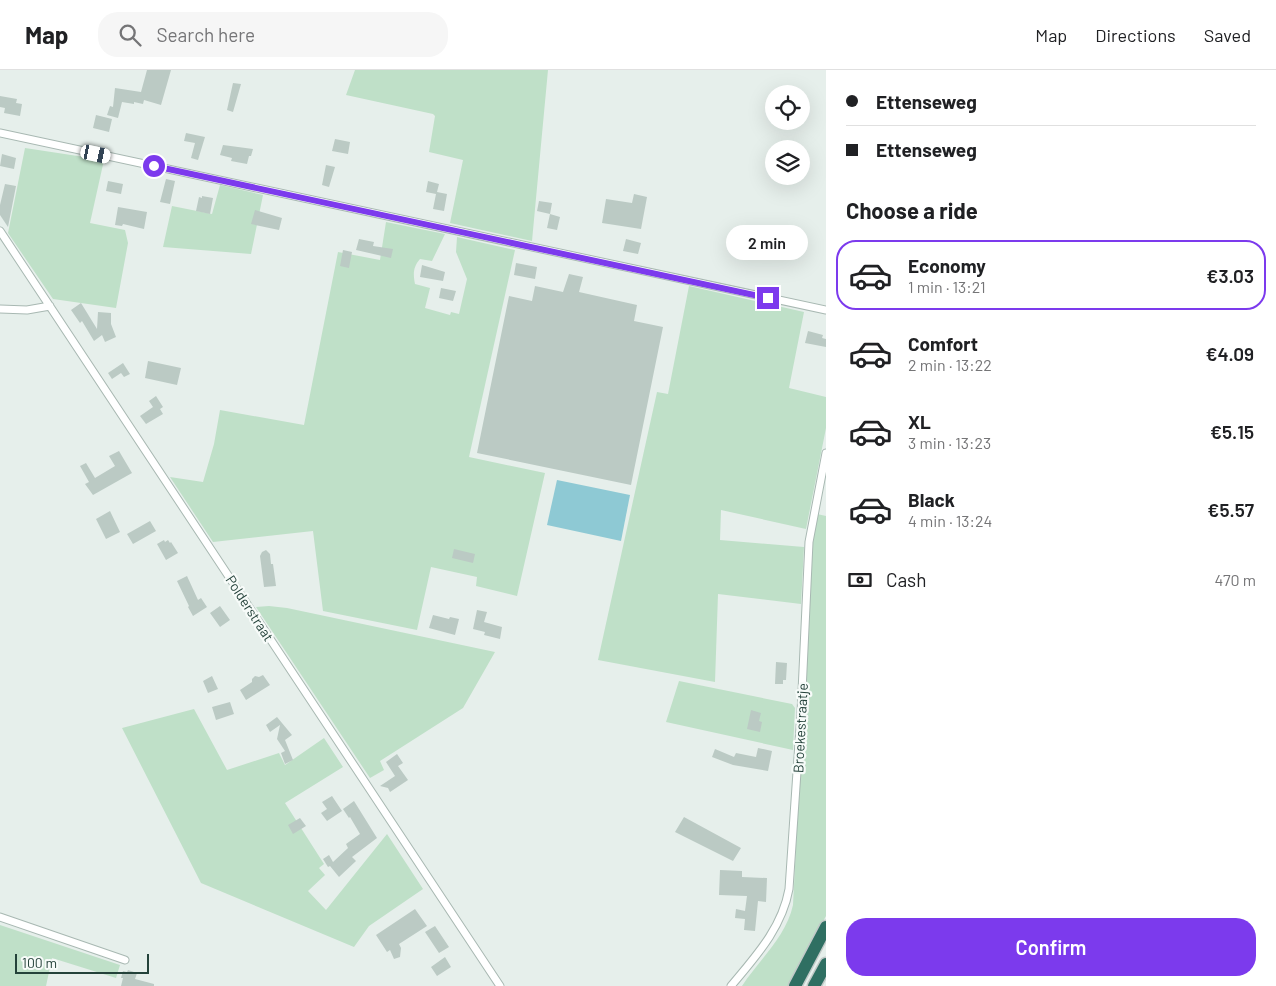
<!DOCTYPE html>
<meta charset="utf-8">
<style>
:root{--surface:#fff;--page:#f6f6f6;--text:#202124;--muted:#757577;--line:#e0e0e0;--accent:#7c3aed}
body{margin:0;font-family:Barlow,sans-serif;background:var(--page);color:var(--text);height:100vh;display:flex;flex-direction:column;font-size:19px;white-space:nowrap}
*{box-sizing:border-box;margin:0}
p{font-size:16px;color:var(--muted)}
.icon{flex:none;width:28px;height:28px;fill:none;stroke:currentColor;stroke-width:2;stroke-linecap:round;stroke-linejoin:round}
.map{position:relative;flex:1;overflow:hidden}
.sheet{display:flex;flex-direction:column;background:var(--surface);width:450px}
.sheet>*{flex:none}
.guide{display:grid;align-content:center;height:110px;padding:0 20px;background:var(--surface)}
.buttons{position:absolute;left:765px;top:15px;display:grid;gap:10px}
.buttons a{display:grid;place-items:center;width:45px;height:45px;border-radius:50%;background:var(--surface);box-shadow:0 5px 20px #0002;font-size:25px}
.scale{position:absolute;left:15px;bottom:12px;width:134px;box-sizing:border-box;padding-left:5px;border:2px solid #24423a;border-top:0;font-size:14px;line-height:18px;white-space:nowrap;color:#24423a;-webkit-text-stroke:4px #f7fbf9;paint-order:stroke}
.end{position:absolute;width:22px;height:22px;margin:-11px;border:6px solid #7c3aed;background:#fff;box-shadow:0 0 0 2px #fff}
.from{border-radius:50%}
.bubble{position:absolute;height:35px;border-radius:18px;background:var(--surface);box-shadow:0 5px 20px #0002;font-size:16px;font-weight:600;line-height:35px;text-align:center}
.car{position:absolute;width:15px;height:30px;margin:-15px -8px;border-radius:6px;box-shadow:0 0 4px 1px #0007;background:linear-gradient(#fff 24%,#345 0 40%,#fff 0 76%,#345 0 86%,#fff 0)}
.guide b{display:flex;align-items:center;gap:18px;height:48px;font-size:19px}
.guide b+b{border-top:1px solid var(--line)}
.guide i{width:12px;height:12px;background:var(--text)}
ul{padding:0;list-style:none}
li{display:flex;align-items:center;gap:15px;height:70px;margin:0 10px 8px;padding:0 10px;border:2px solid transparent;border-radius:20px}
li div{flex:1}
li b{display:block;font-size:19px}
li em{font-style:normal;font-weight:600}
li.on{border-color:var(--accent)}
li>.icon{width:45px;height:45px;stroke-width:1.5}
h2{padding:0 20px;font-size:22px;line-height:60px}
.pay{display:flex;align-items:center;gap:12px;height:55px;padding:0 20px;font-size:19px}
.pay p{margin-inline-start:auto}
.cta{display:flex;gap:10px;margin-top:auto;padding:10px 20px}
.cta a{flex:1;height:58px;border-radius:20px;background:var(--accent);color:#fff;font-size:20px;font-weight:600;line-height:58px;text-align:center}
header{display:flex;align-items:center;gap:30px;box-sizing:border-box;height:70px;padding:0 25px;background:var(--surface);border-bottom:1px solid var(--line)}
header strong{font-size:24px}
nav{display:flex;gap:28px;margin-inline-start:auto;font-size:18px}
.search{width:350px;height:45px;background:var(--page);display:flex;align-items:center;gap:12px;box-sizing:border-box;padding:0 18px;border-radius:20px;color:var(--muted);font-size:19px}
main{display:flex;flex:1;min-height:0}
.map>svg:first-child{display:block}
.green{fill:#bfe0c8}
.water{fill:#8ec9d4}
.building{fill:#bbcac4}
.lines{fill:none;stroke-linecap:round;stroke-linejoin:round}
.minor-casing{stroke:#a8b8b2;stroke-width:9}
.motorway-casing{stroke:#c2cac8;stroke-width:15}
.minor{stroke:#fff;stroke-width:7}
.motorway{stroke:#2f6f62;stroke-width:12}
.route{stroke:#7c3aed;stroke-width:6}
.labels{text-anchor:middle;dominant-baseline:central;stroke-width:4.5;stroke-linejoin:round;paint-order:stroke}
.street-label{font-size:14px;fill:#24423a;stroke:#f7fbf9}
</style>
<header>
<strong>Map</strong>
<div class="search"><svg class="icon" aria-label="search" viewBox="0 0 24 24"><circle cx="10" cy="10" r="6"/><path d="M15 15l6 6"/></svg>Search here</div>
<nav><a>Map</a><a>Directions</a><a>Saved</a></nav>
</header>
<main>
<div class="map">
<svg width="826" height="916" viewBox="0 0 826 916">
<rect width="100%" height="100%" fill="#e6efeb"/>
<path class="green" d="M 355,0 L 548,0 L 532,171 L 450,153 L 463,90 L 429,82 L 435,46 L 433,44 L 346,25 Z
M 25,78 L 104,90 L 90,153 L 125,160 L 128,173 L 116,238 L 53,229 L 8,163 Z
M 220,115 L 263,125 L 251,184 L 163,177 L 172,136 L 212,144 Z
M 386,152 L 445,164 L 432,191 L 420,189 C 413,197 413,204 415,214 L 430,218 L 425,238 L 450,245 L 451,242 L 459,244 L 467,209 L 456,182 L 457,167 L 515,180 L 469,387 L 545,403 L 517,526 L 476,516 L 477,507 L 431,497 L 417,560 L 323,541 L 313,461 L 213,472 L 170,407 L 203,412 L 214,374 L 220,340 L 304,355 L 338,182 L 380,190 Z
M 689,216 L 804,242 L 789,318 L 826,327 L 826,358 L 806,459 L 721,440 L 720,470 L 804,477 L 801,534 L 718,524 L 715,612 L 598,590 L 657,322 L 668,324 Z
M 817,444 L 826,446 L 826,846 L 788,916 L 742,916 C 759,890 786,867 793,835 L 809,521 L 814,455 Z
M 269,536 L 287,538 L 495,582 L 463,638 L 380,691 L 384,700 L 370,708 L 256,537 Z
M 679,611 L 792,634 L 795,638 L 793,680 L 666,652 Z
M 194,639 L 227,700 L 279,683 L 285,695 L 324,668 L 343,697 L 285,733 L 324,794 L 319,798 L 325,805 L 308,821 L 326,840 L 387,764 L 423,819 L 369,856 L 354,877 L 201,813 L 122,658 Z
M 0,855 L 120,895 L 116,908 L 52,888 L 46,916 L 0,916 Z"/>
<path class="water" d="M 557,410 L 630,425 L 621,471 L 547,455 Z"/>
<path class="building" d="M 147,0 L 171,0 L 161,35 L 144,30 L 143,34 L 134,32 L 134,34 L 122,32 L 118,48 L 107,45 L 110,36 L 113,37 L 115,18 L 141,22 Z
M 233,13 L 241,14 L 233,42 L 227,40 Z
M 0,26 L 17,29 L 16,33 L 22,34 L 20,46 L 4,43 L 5,38 L 0,37 Z
M 96,45 L 112,49 L 109,62 L 93,58 Z
M 186,63 L 205,67 L 198,90 L 191,88 L 195,73 L 184,71 Z
M 335,69 L 350,72 L 348,84 L 332,81 Z
M 223,75 L 253,79 L 251,86 L 249,86 L 247,94 L 231,91 L 232,88 L 220,85 Z
M 2,84 L 16,88 L 14,99 L 0,96 Z
M 326,95 L 335,97 L 329,117 L 322,115 Z
M 166,109 L 175,111 L 170,134 L 160,132 Z
M 108,111 L 123,114 L 121,124 L 106,121 Z
M 428,111 L 439,114 L 437,122 L 447,124 L 444,141 L 433,139 L 436,124 L 426,122 Z
M 5,114 L 16,116 L 8,157 L 0,145 L 0,135 Z
M 634,124 L 647,127 L 641,159 L 602,153 L 606,129 L 632,133 Z
M 202,126 L 213,128 L 210,144 L 196,141 L 199,127 L 202,128 Z
M 539,131 L 552,133 L 550,144 L 537,141 Z
M 118,137 L 147,142 L 144,159 L 123,154 L 122,156 L 115,155 Z
M 255,140 L 282,148 L 279,160 L 251,154 Z
M 550,144 L 560,147 L 557,160 L 547,158 Z
M 359,169 L 374,172 L 373,176 L 393,179 L 391,188 L 356,180 Z
M 626,169 L 641,173 L 638,184 L 623,181 Z
M 343,180 L 352,182 L 349,198 L 340,196 Z
M 516,193 L 537,197 L 535,209 L 514,205 Z
M 422,195 L 445,202 L 443,211 L 420,207 Z
M 569,204 L 583,207 L 579,222 L 637,235 L 634,251 L 663,257 L 631,415 L 477,383 L 509,226 L 532,231 L 535,216 L 563,222 Z
M 441,218 L 456,221 L 453,231 L 439,228 Z
M 81,233 L 97,259 L 98,242 L 111,243 L 111,254 L 116,267 L 105,272 L 102,265 L 94,271 L 82,251 L 80,253 L 71,240 Z
M 808,261 L 823,265 L 822,268 L 826,269 L 826,277 L 805,273 Z
M 148,291 L 181,298 L 177,315 L 145,308 Z
M 123,293 L 130,304 L 124,307 L 121,303 L 112,309 L 108,303 Z
M 156,326 L 163,337 L 160,339 L 163,344 L 146,354 L 140,346 L 153,337 L 149,331 Z
M 119,381 L 132,403 L 93,425 L 85,414 L 89,412 L 80,396 L 86,393 L 95,408 L 115,396 L 109,386 Z
M 110,441 L 120,462 L 106,469 L 96,449 Z
M 150,451 L 156,461 L 133,474 L 127,464 Z
M 164,470 L 165,472 L 168,470 L 170,473 L 171,472 L 178,483 L 166,490 L 157,474 Z
M 454,479 L 475,484 L 473,493 L 452,488 Z
M 266,480 L 270,484 L 271,494 L 273,494 L 276,516 L 264,517 L 260,486 L 262,482 Z
M 187,506 L 198,530 L 201,528 L 207,537 L 193,546 L 188,537 L 189,536 L 177,511 Z
M 220,536 L 230,550 L 220,557 L 210,543 Z
M 477,540 L 487,542 L 484,552 L 502,557 L 500,569 L 484,565 L 485,562 L 473,559 Z
M 433,545 L 449,549 L 450,547 L 459,549 L 455,565 L 429,558 Z
M 776,592 L 787,593 L 786,610 L 783,610 L 783,614 L 775,614 Z
M 263,605 L 270,615 L 246,630 L 240,620 L 252,612 L 252,609 L 255,606 L 259,607 Z
M 212,606 L 218,619 L 208,623 L 203,611 Z
M 230,632 L 234,644 L 216,650 L 212,637 Z
M 751,640 L 761,643 L 759,651 L 762,652 L 760,662 L 747,659 Z
M 277,647 L 292,665 L 285,670 L 293,690 L 285,694 L 281,683 L 285,681 L 277,669 L 280,655 L 270,662 L 266,655 Z
M 758,678 L 772,681 L 768,701 L 733,695 L 712,687 L 715,679 L 734,687 L 736,683 L 756,687 Z
M 397,684 L 403,693 L 398,696 L 408,710 L 390,722 L 388,718 L 380,716 L 395,706 L 386,692 Z
M 332,726 L 342,741 L 327,751 L 321,743 L 327,739 L 322,732 Z
M 354,731 L 377,768 L 352,787 L 356,791 L 339,807 L 330,796 L 328,797 L 323,789 L 329,785 L 333,792 L 348,778 L 346,774 L 360,764 L 350,747 L 349,748 L 343,739 Z
M 684,747 L 741,778 L 733,791 L 675,762 Z
M 300,748 L 306,756 L 293,764 L 288,755 Z
M 720,800 L 742,801 L 742,807 L 767,808 L 766,832 L 758,831 L 755,861 L 744,860 L 745,849 L 735,848 L 736,839 L 745,841 L 747,826 L 719,825 Z
M 415,839 L 427,856 L 399,874 L 401,878 L 400,887 L 394,889 L 390,880 L 387,882 L 376,865 Z
M 435,856 L 449,877 L 439,883 L 425,862 Z
M 445,887 L 451,897 L 437,906 L 431,897 Z
M 128,900 L 137,903 L 135,909 L 154,914 L 154,916 L 121,916 L 123,908 L 121,908 L 123,901 L 127,902 Z"/>
<g class="lines">
<g class="minor-casing">
<path id="minor" d="M 0,63 L 826,240
M 0,161 L 500,916
M 0,239 L 27,240 L 50,236
M 0,847 L 125,890
M 731,916 C 756,886 782,858 789,819 L 801,643 L 809,472 L 826,383"/>
</g>
<g class="motorway-casing">
<path id="motorway" d="M 795,916 L 826,857
M 814,916 L 826,894"/>
</g>
<use href="#minor" class="minor"/>
<use href="#motorway" class="motorway"/>
</g>
<g class="lines">
<path class="route" d="M 154,96 L 768,228"/>
</g>
<g class="labels">
<g class="street-label">
<text transform="translate(250 538) rotate(57)">Polderstraat</text>
<text transform="translate(800 658) rotate(-87)">Broekestraatje</text>
</g>
</g>
</svg>
<div class="buttons">
<a><svg class="icon" aria-label="locate" viewBox="0 0 24 24"><circle cx="12" cy="12" r="6"/><path d="M12 2v4M12 18v4M2 12h4M18 12h4"/></svg></a>
<a><svg class="icon" aria-label="layers" viewBox="0 0 24 24"><path d="M12 4l9 5-9 5-9-5zM3 14l9 5 9-5"/></svg></a>
</div>
<div class="scale">100 m</div>
<i class="end from" style="left:154px;top:96px"></i>
<i class="end" style="left:768px;top:228px"></i>
<div class="bubble" style="left:726px;top:155px;width:82px">2 min</div>
<i class="car" style="left:96px;top:84px;rotate:102deg"></i>
</div>
<section class="sheet">
<div class="guide">
<b><i class="from"></i>Ettenseweg</b>
<b><i></i>Ettenseweg</b>
</div>
<h2>Choose a ride</h2>
<ul>
<li class="on"><svg class="icon" aria-label="car" viewBox="0 0 24 24"><path d="M5 17H2v-5l4-1 3-4h7l3 4 3 1v5h-3M9 17h6M6 11h13"/><circle cx="7" cy="17" r="2"/><circle cx="17" cy="17" r="2"/></svg><div><b>Economy</b><p>1 min · 13:21</p></div><em>€3.03</em></li>
<li><svg class="icon" aria-label="car" viewBox="0 0 24 24"><path d="M5 17H2v-5l4-1 3-4h7l3 4 3 1v5h-3M9 17h6M6 11h13"/><circle cx="7" cy="17" r="2"/><circle cx="17" cy="17" r="2"/></svg><div><b>Comfort</b><p>2 min · 13:22</p></div><em>€4.09</em></li>
<li><svg class="icon" aria-label="car" viewBox="0 0 24 24"><path d="M5 17H2v-5l4-1 3-4h7l3 4 3 1v5h-3M9 17h6M6 11h13"/><circle cx="7" cy="17" r="2"/><circle cx="17" cy="17" r="2"/></svg><div><b>XL</b><p>3 min · 13:23</p></div><em>€5.15</em></li>
<li><svg class="icon" aria-label="car" viewBox="0 0 24 24"><path d="M5 17H2v-5l4-1 3-4h7l3 4 3 1v5h-3M9 17h6M6 11h13"/><circle cx="7" cy="17" r="2"/><circle cx="17" cy="17" r="2"/></svg><div><b>Black</b><p>4 min · 13:24</p></div><em>€5.57</em></li>
</ul>
<div class="pay"><svg class="icon" aria-label="cash" viewBox="0 0 24 24"><path d="M3 7h18v10H3z"/><circle cx="12" cy="12" r="2"/></svg>Cash<p>470 m</p></div>
<div class="cta"><a>Confirm</a></div>
</section>
</main>
